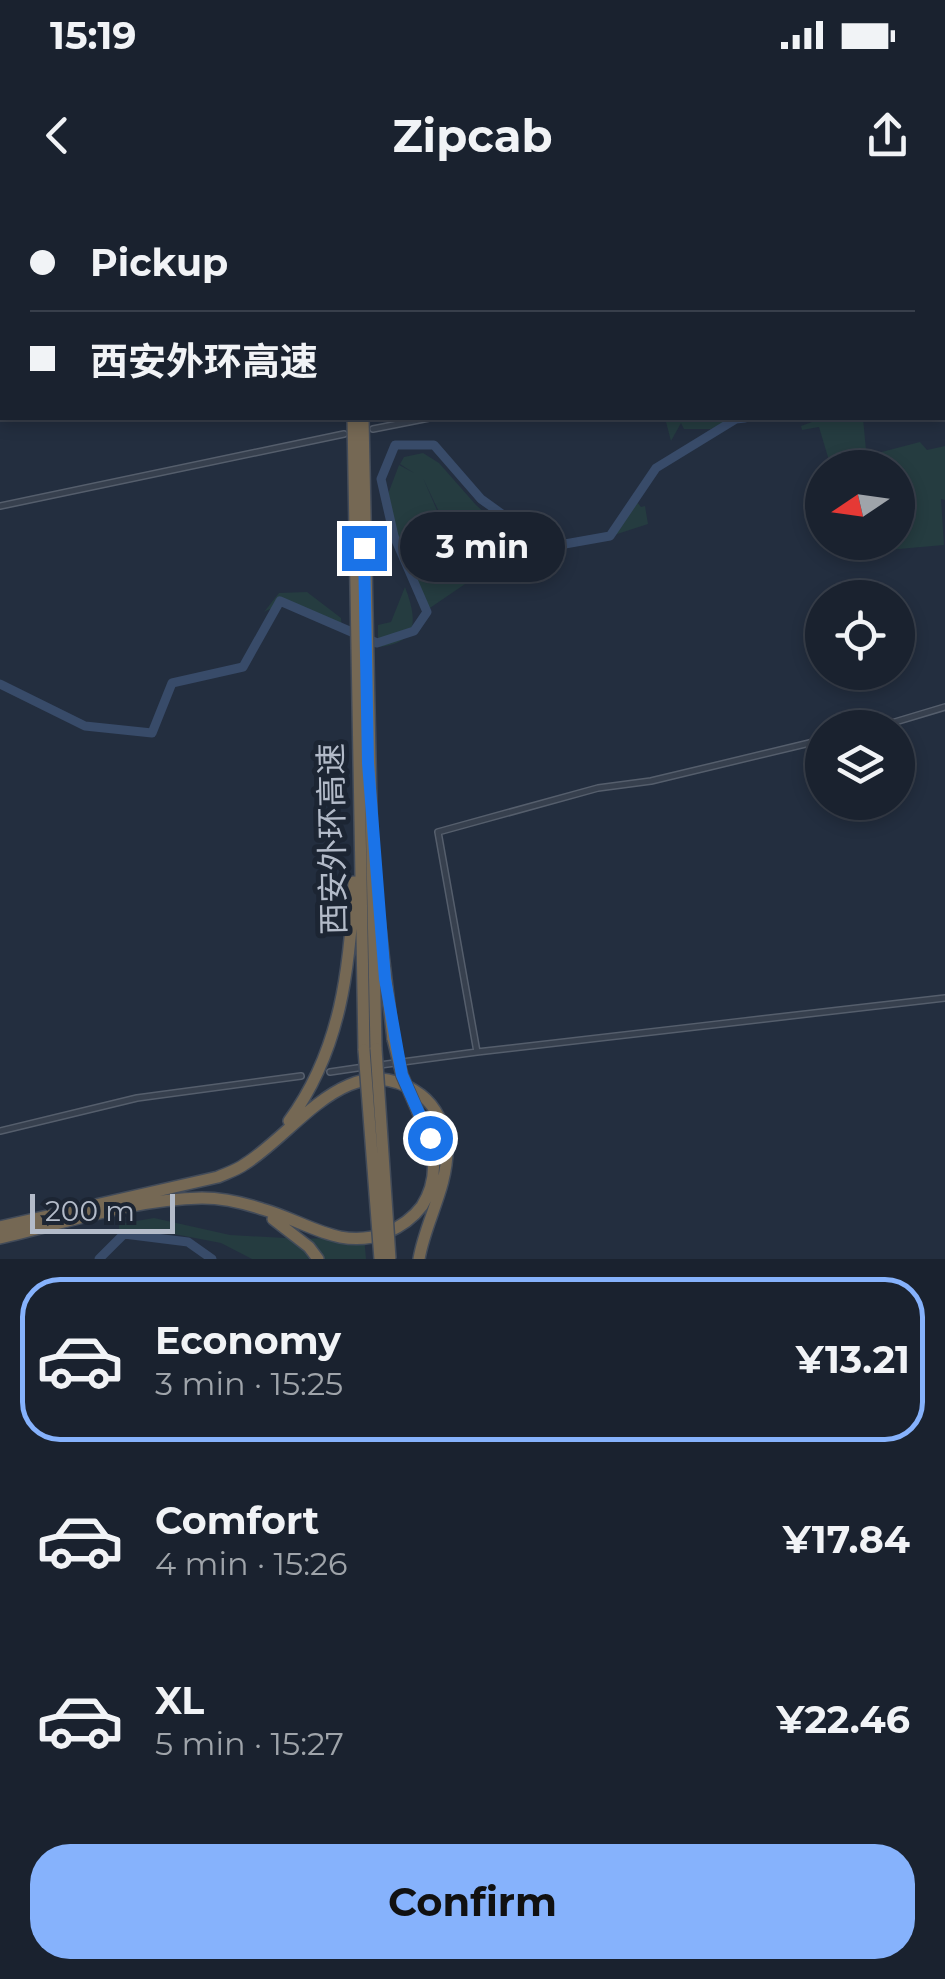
<!DOCTYPE html>
<meta charset="utf-8">
<style>
:root{--surface:#1a222f;--page:#272f3b;--text:#f1f3f6;--muted:#9fa4aa;--line:#383f4b;--accent:#86b2fc}
body{margin:0;font-family:Montserrat,"Noto Sans SC",sans-serif;background:var(--page);color:var(--text);height:100vh;display:flex;flex-direction:column;font-size:38px;white-space:nowrap}
*{box-sizing:border-box;margin:0}
p{font-size:32px;color:var(--muted)}
.icon{flex:none;width:55px;height:55px;fill:none;stroke:currentColor;stroke-width:2;stroke-linecap:round;stroke-linejoin:round}
.map{position:relative;height:1059px;overflow:hidden}
.panel{display:flex;flex-direction:column;background:var(--surface);flex:1}
.panel>*{flex:none}
.top-card{position:absolute;left:0px;top:0px;width:945px;height:220px;box-shadow:0 5px 15px #0003,0 0 0 2px var(--line);display:grid;align-content:center;height:220px;padding:0 30px;background:var(--surface)}
.needle{width:65px;rotate:257deg}
.controls{position:absolute;left:805px;top:250px;display:grid;gap:20px}
.controls a{display:grid;place-items:center;width:110px;height:110px;border-radius:50%;background:var(--surface);box-shadow:0 5px 15px #0003,0 0 0 2px var(--line);font-size:50px}
.scale{position:absolute;left:30px;bottom:25px;width:145px;box-sizing:border-box;padding-left:10px;border:5px solid #b3bbc9;border-top:0;font-size:28px;line-height:35px;white-space:nowrap;color:#b3bbc9;-webkit-text-stroke:8px #1c2533;paint-order:stroke}
.end{position:absolute;width:45px;height:45px;margin:-22px;border:12px solid #1a73e8;background:#fff;box-shadow:0 0 0 5px #fff}
.from{border-radius:50%}
.bubble{position:absolute;height:70px;border-radius:35px;background:var(--surface);box-shadow:0 5px 15px #0003,0 0 0 2px var(--line);font-size:32px;font-weight:700;line-height:70px;text-align:center}
.top-card b{display:flex;align-items:center;gap:35px;height:95px;font-size:38px}
.top-card b+b{border-top:2px solid var(--line)}
.top-card i{width:25px;height:25px;background:var(--text)}
ul{padding:18px 0 0;list-style:none}
li{display:flex;align-items:center;gap:30px;height:165px;margin:0 20px 15px;padding:0 10px;border:5px solid transparent;border-radius:40px}
li div{flex:1}
li b{display:block;font-size:38px}
li em{font-style:normal;font-weight:700}
li.current{border-color:var(--accent)}
li>.icon{width:90px;height:90px;stroke-width:1.5}
.button{display:flex;gap:20px;margin-top:auto;padding:20px 30px}
.button a{flex:1;height:115px;border-radius:40px;background:var(--accent);color:#111;font-size:40px;font-weight:700;line-height:115px;text-align:center}
.status{display:flex;justify-content:space-between;align-items:center;height:70px;padding:0 50px;background:var(--surface);direction:ltr}
.status svg{height:28px;fill:currentColor}
header{display:flex;justify-content:space-between;align-items:center;height:130px;padding:0 30px;background:var(--surface);font-size:45px;font-weight:700}
.map>svg:first-child{display:block}
.green{fill:#253c40}
.lines{fill:none;stroke-linecap:round;stroke-linejoin:round}
.river{stroke:#384b69;stroke-width:9}
.minor-casing{stroke:#555e6c;stroke-width:8}
.motorway-casing{stroke:#424b59;stroke-width:14}
.minor{stroke:#37404e;stroke-width:5}
.motorway{stroke:#756854;stroke-width:11}
.motorway-bridge-casing{stroke:#424b59;stroke-width:14;stroke-linecap:butt}
.motorway-bridge{stroke:#756854;stroke-width:11}
.route{stroke:#1a73e8;stroke-width:12}
.labels{text-anchor:middle;dominant-baseline:central;stroke-width:10;stroke-linejoin:round;paint-order:stroke}
.street-label{font-size:32px;fill:#b3bbc9;stroke:#1c2533}
</style>
<div class="status"><b>15:19</b><svg viewBox="0 0 49 12"><path d="M0 12V9h3v3zM5 12V6h3v6zM10 12V3h3v9zM15 12V0h3v12zM26 1h20v11H26zM47 4h2v5h-2z"/></svg></div>
<header><svg class="icon" aria-label="back" viewBox="0 0 24 24"><path d="M15 5l-7 7 7 7"/></svg>Zipcab<svg class="icon" aria-label="share" viewBox="0 0 24 24"><path d="M12 15V3M7 8l5-5 5 5M5 13v7h14v-7"/></svg></header>
<div class="map">
<svg width="945" height="1059" viewBox="0 0 945 1059">
<rect width="100%" height="100%" fill="#232e3f"/>
<path class="green" d="M 665,218 L 740,218 L 711,229 L 684,229 L 681,223 L 671,241 Z
M 823,218 L 863,218 L 866,250 L 874,254 L 920,242 L 927,250 L 945,246 L 945,300 L 941,299 L 944,345 L 853,353 L 850,343 L 898,342 L 898,268 L 831,267 L 819,227 L 802,230 L 801,226 Z
M 423,253 L 439,263 L 476,305 L 527,351 C 503,343 478,340 464,365 L 423,278 L 468,382 L 424,412 L 415,379 L 386,311 L 388,294 L 399,265 L 414,273 L 400,264 L 404,257 Z
M 636,301 L 641,307 L 645,306 L 648,324 L 611,336 Z
M 405,387 C 417,419 420,443 378,447 L 378,425 L 391,422 Z
M 307,392 L 341,418 L 342,430 C 316,412 295,395 264,412 L 279,393 Z
M 154,1018 L 230,1035 L 303,1039 L 364,1036 L 366,1059 L 318,1059 L 304,1050 L 309,1059 L 252,1059 L 221,1043 L 153,1030 L 119,1032 L 119,1024 Z"/>
<g class="lines">
<path class="river" d="M 942,165 L 945,165
M 0,484 L 85,526 L 152,533 L 172,483 L 243,467 L 280,401 L 377,443 L 414,431 L 427,412 L 394,336 L 381,279 L 395,245 L 434,245 L 481,299 L 548,347 L 610,336 L 656,268 L 736,219 L 745,218
M 99,1059 L 124,1034 L 188,1042 L 212,1059"/>
<g class="minor-casing">
<path id="minor" d="M 758,0 L 759,2
M 942,88 L 945,87
M 373,229 L 429,218
M 0,306 L 344,234
M 875,528 L 945,507
M 477,852 L 945,798
M 380,865 L 477,852 L 438,632 L 598,588 L 651,581 L 822,540
M 330,872 L 364,867
M 0,931 L 137,898 L 301,876"/>
</g>
<g class="motorway-casing">
<path id="motorway" d="M 351,0 L 351,2
M 360,0 L 360,2
M 353,218 L 364,850
M 363,218 L 376,849
M 379,719 L 393,839
M 289,921 C 341,850 350,768 354,682
M 273,1019 L 309,1047 L 318,1059
M 0,1027 L 218,977 C 227,973 237,970 245,964 C 297,932 350,843 421,895 C 436,906 447,929 447,948 C 448,987 425,1022 419,1059
M 0,1038 C 65,1023 135,999 202,998 C 222,998 244,1003 262,1009 C 306,1021 339,1051 386,1033 C 400,1027 413,1018 422,1006 C 442,974 433,943 418,912"/>
</g>
<use href="#minor" class="minor"/>
<use href="#motorway" class="motorway"/>
<g class="motorway-bridge-casing">
<path id="motorway-bridge" d="M 393,839 L 402,875 L 418,912
M 376,849 L 390,1059
M 364,850 L 380,1059"/>
</g>
<use href="#motorway-bridge" class="motorway-bridge"/>
</g>
<g class="lines">
<path class="route" d="M 364,348 L 368,563 L 385,779 L 402,875 L 430,938"/>
</g>
<g class="labels">
<g class="street-label">
<text transform="translate(332 639) rotate(-91)">西安外环高速</text>
</g>
</g>
</svg>
<div class="controls">
<a><svg class="needle" viewBox="-14 -14 28 28"><path d="M0-13l5 13h-10z" fill="#e53935"/><path d="M0 13l5-13h-10z" fill="#9fa4aa"/></svg></a>
<a><svg class="icon" aria-label="locate" viewBox="0 0 24 24"><circle cx="12" cy="12" r="6"/><path d="M12 2v4M12 18v4M2 12h4M18 12h4"/></svg></a>
<a><svg class="icon" aria-label="layers" viewBox="0 0 24 24"><path d="M12 4l9 5-9 5-9-5zM3 14l9 5 9-5"/></svg></a>
</div>
<div class="scale">200 m</div>
<i class="end from" style="left:430px;top:938px"></i>
<i class="end" style="left:364px;top:348px"></i>
<div class="bubble" style="left:400px;top:312px;width:165px">3 min</div>
<div class="top-card">
<b><i class="from"></i>Pickup</b>
<b><i></i>西安外环高速</b>
</div>
</div>
<section class="panel">
<ul>
<li class="current"><svg class="icon" aria-label="car" viewBox="0 0 24 24"><path d="M5 17H2v-5l4-1 3-4h7l3 4 3 1v5h-3M9 17h6M6 11h13"/><circle cx="7" cy="17" r="2"/><circle cx="17" cy="17" r="2"/></svg><div><b>Economy</b><p>3 min · 15:25</p></div><em>¥13.21</em></li>
<li><svg class="icon" aria-label="car" viewBox="0 0 24 24"><path d="M5 17H2v-5l4-1 3-4h7l3 4 3 1v5h-3M9 17h6M6 11h13"/><circle cx="7" cy="17" r="2"/><circle cx="17" cy="17" r="2"/></svg><div><b>Comfort</b><p>4 min · 15:26</p></div><em>¥17.84</em></li>
<li><svg class="icon" aria-label="car" viewBox="0 0 24 24"><path d="M5 17H2v-5l4-1 3-4h7l3 4 3 1v5h-3M9 17h6M6 11h13"/><circle cx="7" cy="17" r="2"/><circle cx="17" cy="17" r="2"/></svg><div><b>XL</b><p>5 min · 15:27</p></div><em>¥22.46</em></li>
</ul>
<div class="button"><a>Confirm</a></div>
</section>
